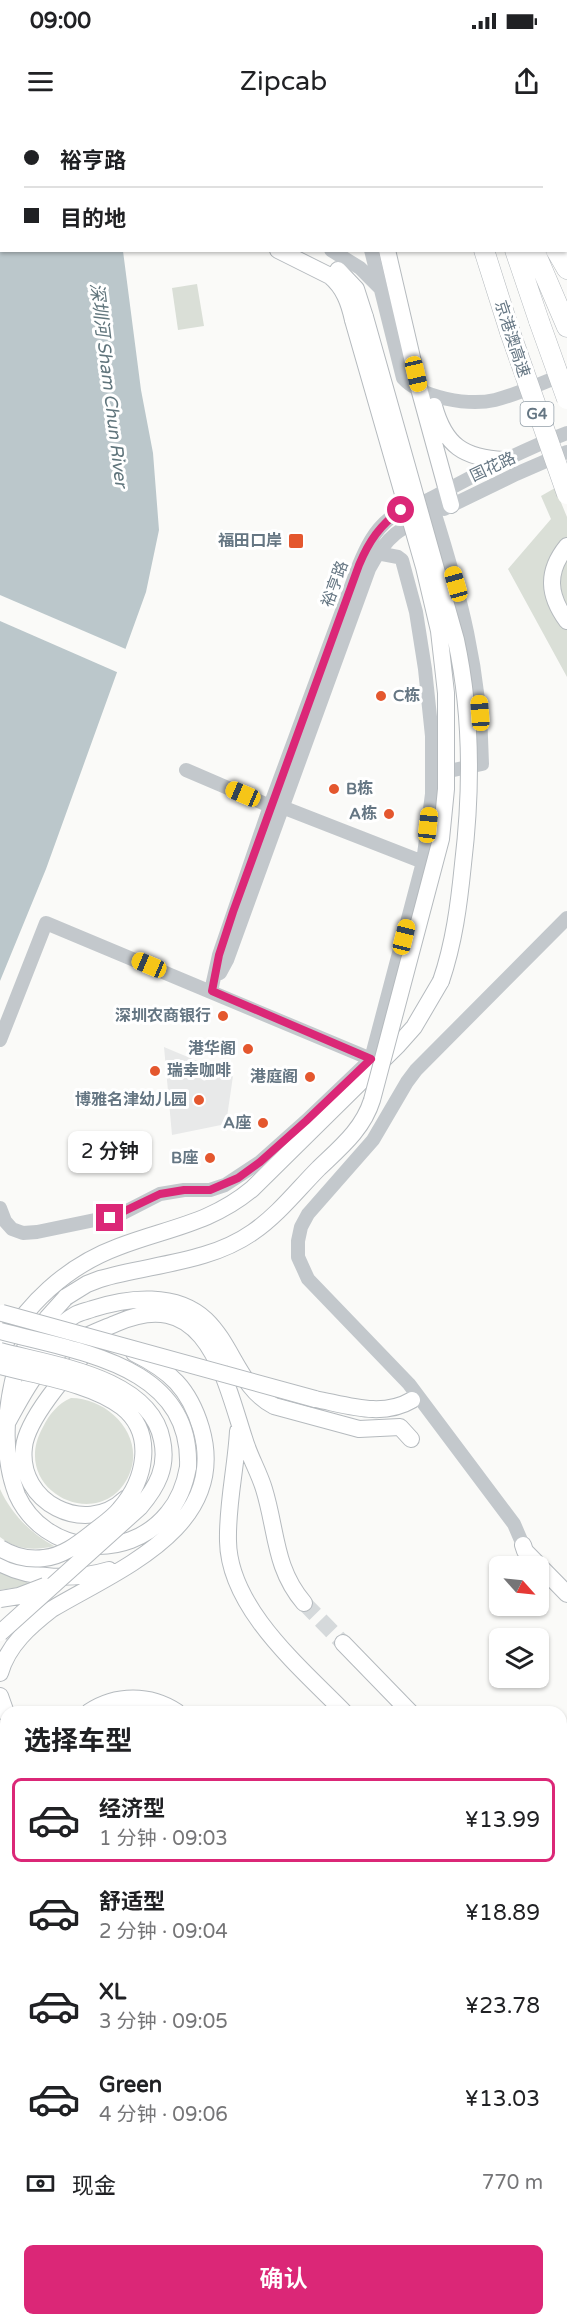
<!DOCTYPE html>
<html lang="zh">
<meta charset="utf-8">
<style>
:root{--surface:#fff;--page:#f2f2f2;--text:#202124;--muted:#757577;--line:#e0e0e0;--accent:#db2777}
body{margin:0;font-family:"Varela Round","Noto Sans SC",sans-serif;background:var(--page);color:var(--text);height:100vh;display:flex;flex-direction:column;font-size:22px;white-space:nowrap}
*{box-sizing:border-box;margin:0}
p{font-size:20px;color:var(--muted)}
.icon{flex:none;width:33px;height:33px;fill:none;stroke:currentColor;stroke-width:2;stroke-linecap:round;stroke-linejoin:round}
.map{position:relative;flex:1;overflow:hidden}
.sheet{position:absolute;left:0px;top:1586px;width:567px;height:620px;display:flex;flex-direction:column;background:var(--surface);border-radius:18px 18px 0 0;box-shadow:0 2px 4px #0004}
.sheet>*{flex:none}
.hud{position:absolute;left:0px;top:0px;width:567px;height:132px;box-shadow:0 2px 4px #0004;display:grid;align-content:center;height:132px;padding:0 24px;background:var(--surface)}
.needle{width:39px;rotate:117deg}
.buttons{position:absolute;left:489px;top:1436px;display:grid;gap:12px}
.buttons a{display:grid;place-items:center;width:60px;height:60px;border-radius:9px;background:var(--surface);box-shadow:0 2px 4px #0004;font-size:30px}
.end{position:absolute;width:27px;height:27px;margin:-14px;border:8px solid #db2777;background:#fff;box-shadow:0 0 0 3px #fff}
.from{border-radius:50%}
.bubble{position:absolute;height:42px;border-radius:9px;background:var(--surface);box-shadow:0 2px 4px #0004;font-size:20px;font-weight:600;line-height:42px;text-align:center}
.car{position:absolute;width:18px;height:36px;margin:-18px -9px;border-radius:8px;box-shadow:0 0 4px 2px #0007;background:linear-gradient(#f5c518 24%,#345 0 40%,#f5c518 0 76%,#345 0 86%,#f5c518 0)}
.hud b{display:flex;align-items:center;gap:21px;height:57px;font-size:22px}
.hud b+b{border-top:2px solid var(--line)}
.hud i{width:15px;height:15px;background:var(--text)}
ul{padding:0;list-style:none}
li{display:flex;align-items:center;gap:18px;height:84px;margin:0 12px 9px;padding:0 12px;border:3px solid transparent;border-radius:9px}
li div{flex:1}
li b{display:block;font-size:22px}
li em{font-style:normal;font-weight:600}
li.selected{border-color:var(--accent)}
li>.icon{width:54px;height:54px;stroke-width:1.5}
h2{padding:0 24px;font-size:27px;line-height:72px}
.pay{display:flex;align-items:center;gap:15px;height:66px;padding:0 24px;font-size:22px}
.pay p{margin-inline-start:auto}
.cta{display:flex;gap:12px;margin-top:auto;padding:12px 24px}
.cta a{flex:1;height:69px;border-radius:9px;background:var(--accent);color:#fff;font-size:24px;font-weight:600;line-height:69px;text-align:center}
.status{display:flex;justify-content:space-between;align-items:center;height:42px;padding:0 30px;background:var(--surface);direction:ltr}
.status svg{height:16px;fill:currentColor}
header{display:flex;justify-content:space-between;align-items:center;height:78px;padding:0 24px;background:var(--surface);font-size:27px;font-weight:600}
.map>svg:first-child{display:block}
.built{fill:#e8e9e9}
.green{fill:#dadfd7}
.water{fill:#bbc7cb}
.pier{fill:#fafaf8}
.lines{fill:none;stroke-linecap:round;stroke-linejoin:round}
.major-tunnel{stroke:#d5d9db;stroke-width:16;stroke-dasharray:16 8;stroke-linecap:butt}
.major-casing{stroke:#b5babe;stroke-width:18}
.highway-casing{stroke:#b4b9bd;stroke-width:21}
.minor{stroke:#c3c8cc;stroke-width:14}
.major{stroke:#fff;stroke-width:16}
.highway{stroke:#fff;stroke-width:20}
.major-bridge-casing{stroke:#b5babe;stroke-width:18;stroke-linecap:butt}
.highway-bridge-casing{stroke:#b4b9bd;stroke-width:21;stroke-linecap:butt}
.major-bridge{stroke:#fff;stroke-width:16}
.highway-bridge{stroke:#fff;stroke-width:20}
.route{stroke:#db2777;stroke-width:8}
.poi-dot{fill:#e4572e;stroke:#fff;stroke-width:2}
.labels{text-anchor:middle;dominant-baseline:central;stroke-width:6;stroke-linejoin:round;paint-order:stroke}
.shield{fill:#fff;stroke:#939fa8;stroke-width:1.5}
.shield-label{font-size:15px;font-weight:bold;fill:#657683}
.street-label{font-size:16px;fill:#657683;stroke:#fff}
.poi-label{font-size:16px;font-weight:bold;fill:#657683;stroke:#fff;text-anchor:end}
.water-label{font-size:18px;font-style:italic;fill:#60757c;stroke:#fff}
</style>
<div class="status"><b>09:00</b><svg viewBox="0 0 49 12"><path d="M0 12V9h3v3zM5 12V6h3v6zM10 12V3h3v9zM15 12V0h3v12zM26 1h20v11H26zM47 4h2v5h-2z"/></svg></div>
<header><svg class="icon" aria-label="menu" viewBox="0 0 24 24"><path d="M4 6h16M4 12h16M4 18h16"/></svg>Zipcab<svg class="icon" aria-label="share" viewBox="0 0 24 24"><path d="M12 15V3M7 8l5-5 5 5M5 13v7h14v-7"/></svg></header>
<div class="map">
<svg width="567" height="2204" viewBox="0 0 567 2204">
<rect width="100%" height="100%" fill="#fafaf8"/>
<path class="built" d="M 164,927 L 233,956 L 226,1004 L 172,1015 Z"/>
<path class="green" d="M 197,164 L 204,206 L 178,210 L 172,168 Z
M 555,368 L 567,397 L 567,557 L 508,449 L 551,399 L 541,376 Z
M 71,1278 C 109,1278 146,1317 129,1355 C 102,1416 7,1371 43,1307 C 49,1295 58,1283 71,1278 Z
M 0,1369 C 11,1393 30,1413 54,1426 C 34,1431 17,1430 0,1417 Z
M 0,1450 L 28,1459 L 27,1464 L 20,1467 L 0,1470 Z"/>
<path class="water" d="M 0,0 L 105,0 L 2,2 L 2,130 L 123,131 L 141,270 L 153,333 L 159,410 L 146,472 L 46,749 L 0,861 Z
M 0,1757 L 6,1765 L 6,2055 L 0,2049 Z
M 150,2199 L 417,2199 L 422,2204 L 156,2204 Z"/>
<path class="pier" d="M 0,475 L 128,530 L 119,553 L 0,501 Z"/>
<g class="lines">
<path class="major-tunnel" d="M 304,1483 L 343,1523"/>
<g class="major-casing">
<path id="major" d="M 158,0 L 158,2
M 189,0 L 189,2
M 363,0 L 363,2
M 278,130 L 330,156 C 344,168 349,182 353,200
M 387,130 L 420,272 L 451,385
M 338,150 L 356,169 L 365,197
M 434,286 C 445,326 464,338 504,340
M 567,426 C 546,452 548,475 567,501
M 93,1224 C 73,1247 27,1297 24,1327 C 17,1382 85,1417 125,1379
M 24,1230 L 48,1197 L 66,1177
M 0,1233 C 24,1185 67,1146 118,1127 C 167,1108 210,1104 252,1069 L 398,925 L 414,907 L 441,861
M 20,1236 C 6,1279 0,1332 17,1375 C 44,1434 127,1444 168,1393 C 179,1380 185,1364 188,1347
M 26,1249 C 38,1229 54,1207 75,1195 C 80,1192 87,1191 92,1189 C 129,1177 176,1172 206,1200 C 233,1226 240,1269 274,1286 L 359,1309 L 400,1307 L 411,1319
M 315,1279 C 347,1285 382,1298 412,1280
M 7,1303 C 17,1285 27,1265 40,1249 C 59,1225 91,1214 117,1203 C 205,1164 224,1256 244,1318 C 249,1336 259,1352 264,1369 C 277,1411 274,1448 304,1483
M 238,1311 C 236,1348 227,1384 228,1421 C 229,1488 300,1547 344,1592
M 523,1425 L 525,1431 L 567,1474
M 0,1443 C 30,1460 76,1460 109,1450
M 343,1523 L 410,1592
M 0,1553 C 8,1525 30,1506 52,1489 C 119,1449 230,1407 201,1308 C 189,1268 170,1251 134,1233
M 0,1576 L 6,1593
M 89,1592 C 116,1574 150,1574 177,1592
M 0,1628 L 6,1633
M 561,1745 L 567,1751
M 561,1786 L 567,1788
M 561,1801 L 567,1801
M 561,2042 L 567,2048"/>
</g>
<g class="highway-casing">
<path id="highway" d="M 446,0 L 446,2
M 474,0 L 475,2
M 489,0 L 490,2
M 406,2 L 407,0
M 484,130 L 510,212
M 515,130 L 539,201
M 534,130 L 567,207
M 556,130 L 567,149"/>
</g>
<path class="minor" d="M 211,0 L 211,2
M 309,0 L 309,2
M 548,0 L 548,2
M 566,77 L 567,83
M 331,130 L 360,148 L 379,167
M 371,130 L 403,258 C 421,278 469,286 495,280 C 519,274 542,263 565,254
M 432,385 C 460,473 481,551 482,644 L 449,651 L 439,658
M 444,389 L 516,354 L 567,332
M 186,650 L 270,686
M 282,687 L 423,742
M 220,853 L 227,840 L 369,449 C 387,415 400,407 435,394 L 446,370
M 211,871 L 219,835 L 270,686 L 359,445 C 366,428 374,411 389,399 C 401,389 416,386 430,379 C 475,355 519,331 567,313
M 0,920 L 46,803 L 371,939
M 0,1088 L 5,1101 L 12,1109 L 23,1113 L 37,1112 L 119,1095 L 160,1074 L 184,1070 L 210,1070 L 225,1065 L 260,1042 L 306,1001 L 371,939 L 423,742 L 432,674 L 432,616 L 425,549 L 416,492 L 402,440 L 398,437 L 377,433
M 523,1425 L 514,1404 L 409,1264 L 308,1159 L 298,1137 L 298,1121 L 301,1107 L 308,1094 L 373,1020 L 407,962 L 416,950 L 567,798"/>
<use href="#major" class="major"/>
<use href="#highway" class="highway"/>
<g class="major-bridge-casing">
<path id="major-bridge" d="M 365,197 L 456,520 C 472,594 472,669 463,744 C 459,784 454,823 441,861
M 66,1177 L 87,1164 L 100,1159 C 151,1144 209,1143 253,1112 C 278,1095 298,1069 319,1048 C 341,1027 363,1009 372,980 L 441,719 L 446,669 L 446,573 L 439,511 L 424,447 L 353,200
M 2,1193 L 315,1279
M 0,1211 C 77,1232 192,1244 188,1347
M 0,1231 C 52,1245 150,1257 162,1320 C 168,1347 157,1367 140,1387 L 0,1513
M 0,1246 C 37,1256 91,1263 122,1287 C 156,1314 145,1360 120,1389 C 113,1398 102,1405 92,1413 C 78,1424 63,1436 44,1438 C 29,1440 13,1436 0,1428
M 0,1479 L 19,1476 L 45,1466"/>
</g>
<g class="highway-bridge-casing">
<path id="highway-bridge" d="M 539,201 L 567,279
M 510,212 L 567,374"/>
</g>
<use href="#major-bridge" class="major-bridge"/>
<use href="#highway-bridge" class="highway-bridge"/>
</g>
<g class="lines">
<path class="route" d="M 110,1098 L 160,1074 L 184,1070 L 210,1070 L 238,1058 L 260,1042 L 306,1001 L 371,939 L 212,871 L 219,835 L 233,792 L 359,445 C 369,421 380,405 401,390"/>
</g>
<g class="poi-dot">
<rect x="288" y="413" width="16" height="16" rx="3"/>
<circle cx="381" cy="576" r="6"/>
<circle cx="334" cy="669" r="6"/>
<circle cx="389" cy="694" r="6"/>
<circle cx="223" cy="896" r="6"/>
<circle cx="248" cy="929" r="6"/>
<circle cx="155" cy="951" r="6"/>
<circle cx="310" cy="957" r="6"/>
<circle cx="199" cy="980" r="6"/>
<circle cx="263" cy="1003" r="6"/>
<circle cx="210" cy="1038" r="6"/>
</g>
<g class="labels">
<rect class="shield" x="520.5" y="282" width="33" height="24" rx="4.5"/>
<g class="shield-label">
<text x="537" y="294">G4</text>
</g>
<g class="street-label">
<text transform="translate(512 219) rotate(72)">京港澳高速</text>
<text transform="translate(493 347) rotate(-25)">国花路</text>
<text transform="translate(335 464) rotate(-70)">裕亨路</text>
</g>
<g class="poi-label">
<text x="282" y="421">福田口岸</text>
<text x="393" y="576" text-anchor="start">C栋</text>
<text x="346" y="669" text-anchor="start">B栋</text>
<text x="377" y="694">A栋</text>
<text x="211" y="896">深圳农商银行</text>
<text x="236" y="929">港华阁</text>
<text x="167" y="951" text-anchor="start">瑞幸咖啡</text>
<text x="298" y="957">港庭阁</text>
<text x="187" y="980">博雅名津幼儿园</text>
<text x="251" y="1003">A座</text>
<text x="198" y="1038">B座</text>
</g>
<g class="water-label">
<text transform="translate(109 265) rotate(83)">深圳河 Sham Chun River</text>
</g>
</g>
</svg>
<div class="buttons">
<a><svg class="needle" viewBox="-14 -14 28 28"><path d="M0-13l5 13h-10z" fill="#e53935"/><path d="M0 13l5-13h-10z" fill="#757577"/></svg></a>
<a><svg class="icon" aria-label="layers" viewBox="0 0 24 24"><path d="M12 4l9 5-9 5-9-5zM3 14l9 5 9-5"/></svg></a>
</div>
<i class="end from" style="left:401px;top:390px"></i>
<i class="end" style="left:110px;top:1098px"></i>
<div class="bubble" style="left:68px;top:1011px;width:84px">2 分钟</div>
<i class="car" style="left:416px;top:254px;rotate:167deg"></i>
<i class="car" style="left:456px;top:464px;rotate:344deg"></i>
<i class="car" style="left:480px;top:593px;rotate:356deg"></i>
<i class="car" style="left:243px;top:674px;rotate:293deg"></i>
<i class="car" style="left:428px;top:705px;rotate:6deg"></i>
<i class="car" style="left:404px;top:817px;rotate:14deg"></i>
<i class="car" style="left:149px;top:845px;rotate:293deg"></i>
<div class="hud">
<b><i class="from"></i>裕亨路</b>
<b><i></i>目的地</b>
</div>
<section class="sheet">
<h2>选择车型</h2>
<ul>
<li class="selected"><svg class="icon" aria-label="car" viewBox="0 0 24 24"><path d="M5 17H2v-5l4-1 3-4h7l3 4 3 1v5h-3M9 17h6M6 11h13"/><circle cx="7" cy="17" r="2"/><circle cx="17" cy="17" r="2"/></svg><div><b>经济型</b><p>1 分钟 · 09:03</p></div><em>¥13.99</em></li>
<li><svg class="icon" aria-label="car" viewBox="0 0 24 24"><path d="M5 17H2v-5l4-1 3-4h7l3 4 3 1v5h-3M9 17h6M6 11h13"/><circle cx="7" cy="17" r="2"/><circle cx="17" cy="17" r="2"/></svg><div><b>舒适型</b><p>2 分钟 · 09:04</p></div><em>¥18.89</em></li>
<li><svg class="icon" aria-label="car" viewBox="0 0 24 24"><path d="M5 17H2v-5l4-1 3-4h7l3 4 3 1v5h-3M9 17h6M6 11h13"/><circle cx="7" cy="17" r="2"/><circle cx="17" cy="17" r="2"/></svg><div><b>XL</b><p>3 分钟 · 09:05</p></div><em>¥23.78</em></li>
<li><svg class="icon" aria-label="car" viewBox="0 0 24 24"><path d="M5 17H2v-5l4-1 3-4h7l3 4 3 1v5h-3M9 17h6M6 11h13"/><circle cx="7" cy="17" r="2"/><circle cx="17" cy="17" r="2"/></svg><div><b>Green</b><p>4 分钟 · 09:06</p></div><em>¥13.03</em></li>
</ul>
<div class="pay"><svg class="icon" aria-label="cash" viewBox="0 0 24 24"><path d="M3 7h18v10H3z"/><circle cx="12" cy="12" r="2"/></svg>现金<p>770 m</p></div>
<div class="cta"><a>确认</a></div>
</section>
</div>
